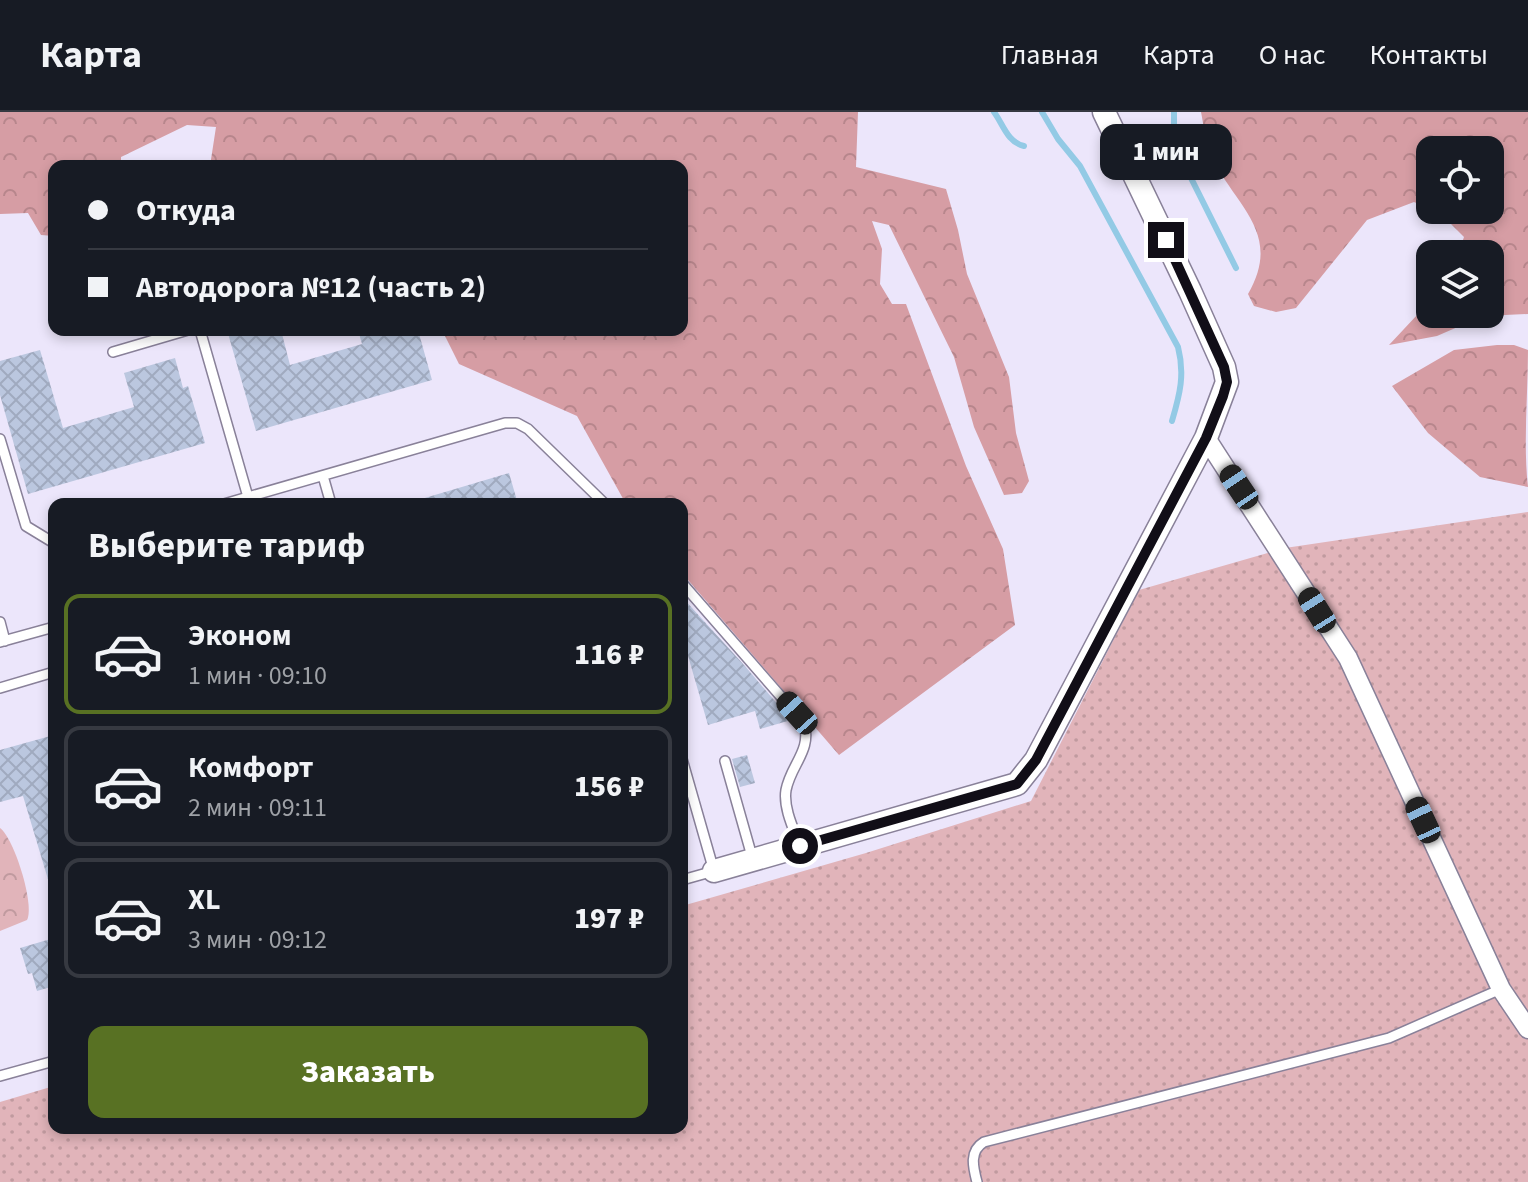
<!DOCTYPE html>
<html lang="ru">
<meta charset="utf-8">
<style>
:root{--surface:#171b24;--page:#242831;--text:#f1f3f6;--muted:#9ea1a6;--line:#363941;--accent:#587123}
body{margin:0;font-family:"Source Sans 3",sans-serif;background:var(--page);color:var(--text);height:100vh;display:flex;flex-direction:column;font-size:30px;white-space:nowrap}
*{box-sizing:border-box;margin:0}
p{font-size:26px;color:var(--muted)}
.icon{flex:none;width:44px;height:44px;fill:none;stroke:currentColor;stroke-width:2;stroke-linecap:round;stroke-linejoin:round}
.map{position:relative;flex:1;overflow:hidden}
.panel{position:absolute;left:48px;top:386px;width:640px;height:636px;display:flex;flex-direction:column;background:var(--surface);border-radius:16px;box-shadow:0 4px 12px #0003}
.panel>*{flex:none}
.top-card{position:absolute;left:48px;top:48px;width:640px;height:176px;border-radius:16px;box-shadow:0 4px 12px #0003;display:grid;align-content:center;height:176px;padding:0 40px;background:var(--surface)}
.buttons{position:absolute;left:1416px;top:24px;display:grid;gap:16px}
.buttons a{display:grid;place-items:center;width:88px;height:88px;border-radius:16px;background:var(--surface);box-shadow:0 4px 12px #0003;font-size:40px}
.end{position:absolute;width:36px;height:36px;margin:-18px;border:10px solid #110e17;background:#fff;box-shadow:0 0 0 4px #fff}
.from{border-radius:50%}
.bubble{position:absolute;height:56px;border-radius:16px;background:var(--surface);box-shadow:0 4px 12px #0003;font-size:26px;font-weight:800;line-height:56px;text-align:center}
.car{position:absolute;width:24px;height:48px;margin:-24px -12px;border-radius:10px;box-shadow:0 0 6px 2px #0007;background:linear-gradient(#222 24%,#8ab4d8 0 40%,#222 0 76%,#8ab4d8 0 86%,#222 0)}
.top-card b{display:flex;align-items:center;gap:28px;height:76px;font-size:30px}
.top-card b+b{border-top:2px solid var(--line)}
.top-card i{width:20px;height:20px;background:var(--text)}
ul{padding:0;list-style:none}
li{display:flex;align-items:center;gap:24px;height:120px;margin:0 16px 12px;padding:0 24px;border:4px solid var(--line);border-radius:16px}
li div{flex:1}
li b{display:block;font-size:30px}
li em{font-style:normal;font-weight:800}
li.current{border-color:var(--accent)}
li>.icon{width:72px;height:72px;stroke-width:1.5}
h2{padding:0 40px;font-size:36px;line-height:96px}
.cta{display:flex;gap:16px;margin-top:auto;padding:16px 40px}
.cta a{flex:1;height:92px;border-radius:16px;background:var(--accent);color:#fff;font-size:32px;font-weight:800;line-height:92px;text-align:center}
header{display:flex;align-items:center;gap:48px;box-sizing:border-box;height:112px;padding:0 40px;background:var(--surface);border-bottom:2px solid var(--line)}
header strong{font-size:38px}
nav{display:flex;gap:44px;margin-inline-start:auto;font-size:28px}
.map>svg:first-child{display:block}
.grass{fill:url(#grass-dots)}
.forest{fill:url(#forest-crowns)}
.park{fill:url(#park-crowns)}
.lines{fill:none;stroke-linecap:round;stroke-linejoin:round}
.stream{stroke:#93cae5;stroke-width:6}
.building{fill:url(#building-cross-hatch)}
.service-casing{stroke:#898199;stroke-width:12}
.minor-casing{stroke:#898199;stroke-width:21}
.tertiary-casing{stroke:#898199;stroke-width:25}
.service{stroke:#fff;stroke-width:9}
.minor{stroke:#fff;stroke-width:18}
.tertiary{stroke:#fff;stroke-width:22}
.route{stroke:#110e17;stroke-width:10}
</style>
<header>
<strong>Карта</strong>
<nav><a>Главная</a><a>Карта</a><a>О нас</a><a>Контакты</a></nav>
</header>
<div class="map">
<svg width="1528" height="1070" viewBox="0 0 1528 1070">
<defs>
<pattern id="grass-dots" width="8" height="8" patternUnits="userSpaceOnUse" patternTransform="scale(2)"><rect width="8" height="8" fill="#e1b4ba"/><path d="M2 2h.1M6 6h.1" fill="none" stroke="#c09a9f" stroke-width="1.8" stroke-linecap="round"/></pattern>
<pattern id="forest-crowns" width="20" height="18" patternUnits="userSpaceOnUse" patternTransform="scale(2)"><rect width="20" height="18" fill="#d69da4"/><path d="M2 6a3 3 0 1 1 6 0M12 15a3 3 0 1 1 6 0" fill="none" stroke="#b7868c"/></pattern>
<pattern id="park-crowns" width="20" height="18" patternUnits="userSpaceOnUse" patternTransform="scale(2)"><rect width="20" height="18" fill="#e1b4ba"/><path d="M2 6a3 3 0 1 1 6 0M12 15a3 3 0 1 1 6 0" fill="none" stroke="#c09a9f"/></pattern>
<pattern id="building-cross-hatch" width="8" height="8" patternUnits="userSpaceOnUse" patternTransform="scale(2)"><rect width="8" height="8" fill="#bbc7df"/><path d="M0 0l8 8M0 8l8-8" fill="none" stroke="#a0aabf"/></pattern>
</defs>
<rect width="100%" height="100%" fill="#ece6fb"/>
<path class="grass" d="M 1528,400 L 1528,1070 L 0,1070 L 0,990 L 54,974 L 54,1016 L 682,1016 L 682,794 L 866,741 L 1031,689 L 1139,478 L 1285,436 Z"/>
<path class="forest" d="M 0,0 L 858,0 L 856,55 L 946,77 L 958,118 L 967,162 L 1009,265 L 1016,321 L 1029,369 L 1022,381 L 1004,383 L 974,315 L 954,245 L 889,113 L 872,109 L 882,137 L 880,172 L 892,192 L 906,192 L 966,354 L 1003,437 L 1015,513 L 839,643 L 682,461 L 682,392 L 626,392 L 577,304 L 459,252 L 442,218 L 682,218 L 682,54 L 210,54 L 216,15 L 187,13 L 121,45 L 121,54 L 54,54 L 54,124 L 41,123 L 28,101 L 0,102 Z
M 1201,0 L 1528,0 L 1528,202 L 1483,204 L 1437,224 L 1389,233 L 1418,202 L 1430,171 L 1430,202 L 1490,202 L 1490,142 L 1458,142 L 1464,125 L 1441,102 L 1433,98 L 1490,98 L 1490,38 L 1430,38 L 1430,97 L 1414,90 L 1367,108 L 1296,196 L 1276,200 L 1254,194 L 1248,182 C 1282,123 1239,97 1213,48 C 1206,35 1204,15 1201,0 Z
M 1497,233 L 1514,233 L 1528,238 C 1528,283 1523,331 1528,375 L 1480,365 L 1428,321 L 1392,274 L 1454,238 Z"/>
<path class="park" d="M 0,716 C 14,726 35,793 27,808 L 0,819 Z"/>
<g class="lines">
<path class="stream" d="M 994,0 C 1003,12 1007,30 1024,34
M 1042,0 L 1058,27 L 1080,54 L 1178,235 C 1185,262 1180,282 1172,309
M 1174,0 L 1174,21 L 1179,42 L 1236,156"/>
</g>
<path class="building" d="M 227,218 L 281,218 L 290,253 L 362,232 L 358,218 L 418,218 L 432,268 L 256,319 Z
M 40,238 L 63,316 L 134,295 L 124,261 L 175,246 L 183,276 L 188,274 L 205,331 L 28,382 L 0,283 L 0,249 Z
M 509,361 L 518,392 L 418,392 L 418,388 Z
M 682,485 L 744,553 L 791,608 L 760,617 L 755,599 L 708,613 L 682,523 Z
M 54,623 L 54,773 L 50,774 L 23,684 L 0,690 L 0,638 Z
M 747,643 L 755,671 L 740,675 L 732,647 Z
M 54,826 L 54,874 L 37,879 L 32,861 L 28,862 L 20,836 Z"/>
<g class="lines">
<g class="service-casing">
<path id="service" d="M 200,218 L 248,385
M 113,240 L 188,218
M 0,327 L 26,414 L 54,431
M 323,364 L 331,392
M 224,392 L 505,311 L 517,311 L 528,317 L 605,392
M 682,471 L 804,611 C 812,639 791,652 786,678 C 783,696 794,718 800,734
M 0,510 L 5,529
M 0,530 L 54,515
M 0,576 L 54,560
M 682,647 L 714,759 L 682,768
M 725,649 L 753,748
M 0,964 L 54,949
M 977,1070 C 973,1055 969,1039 984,1030 L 1389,926 L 1501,877"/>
</g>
<g class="minor-casing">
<path id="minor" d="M 1206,326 L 1348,546 L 1501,877 L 1528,917"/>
</g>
<g class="tertiary-casing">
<path id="tertiary" d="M 714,759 L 1017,672 L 1036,648 L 1206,326 L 1227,270 L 1224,255 L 1190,179 L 1104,0"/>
</g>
<use href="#service" class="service"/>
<use href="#minor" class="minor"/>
<use href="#tertiary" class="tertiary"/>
</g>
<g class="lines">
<path class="route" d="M 800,734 L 1017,672 L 1036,648 L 1206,326 L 1223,284 L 1227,270 L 1224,255 L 1166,128"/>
</g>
</svg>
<div class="buttons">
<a><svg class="icon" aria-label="locate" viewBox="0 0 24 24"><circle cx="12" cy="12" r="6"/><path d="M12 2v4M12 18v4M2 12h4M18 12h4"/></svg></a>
<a><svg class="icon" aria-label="layers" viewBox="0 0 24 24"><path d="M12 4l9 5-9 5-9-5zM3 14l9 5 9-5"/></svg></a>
</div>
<i class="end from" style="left:800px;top:734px"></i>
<i class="end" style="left:1166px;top:128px"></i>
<div class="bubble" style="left:1100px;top:12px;width:132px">1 мин</div>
<i class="car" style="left:1239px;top:375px;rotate:326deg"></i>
<i class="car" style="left:1317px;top:498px;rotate:328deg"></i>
<i class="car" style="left:797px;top:601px;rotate:318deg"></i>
<i class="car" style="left:1423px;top:708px;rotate:335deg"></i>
<div class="top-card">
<b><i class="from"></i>Откуда</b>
<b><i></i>Автодорога №12 (часть 2)</b>
</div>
<section class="panel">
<h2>Выберите тариф</h2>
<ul>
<li class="current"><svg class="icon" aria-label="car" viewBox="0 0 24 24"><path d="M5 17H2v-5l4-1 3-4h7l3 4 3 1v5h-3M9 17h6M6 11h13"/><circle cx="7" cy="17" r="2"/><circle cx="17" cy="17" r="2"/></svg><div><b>Эконом</b><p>1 мин · 09:10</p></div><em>116 ₽</em></li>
<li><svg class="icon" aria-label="car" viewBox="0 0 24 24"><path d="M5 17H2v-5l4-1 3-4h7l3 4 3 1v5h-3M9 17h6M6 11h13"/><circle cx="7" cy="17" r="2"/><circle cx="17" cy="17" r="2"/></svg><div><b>Комфорт</b><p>2 мин · 09:11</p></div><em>156 ₽</em></li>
<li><svg class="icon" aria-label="car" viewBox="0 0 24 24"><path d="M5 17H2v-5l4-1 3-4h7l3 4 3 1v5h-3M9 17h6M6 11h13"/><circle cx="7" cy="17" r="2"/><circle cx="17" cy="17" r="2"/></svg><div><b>XL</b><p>3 мин · 09:12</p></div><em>197 ₽</em></li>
</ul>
<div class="cta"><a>Заказать</a></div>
</section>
</div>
